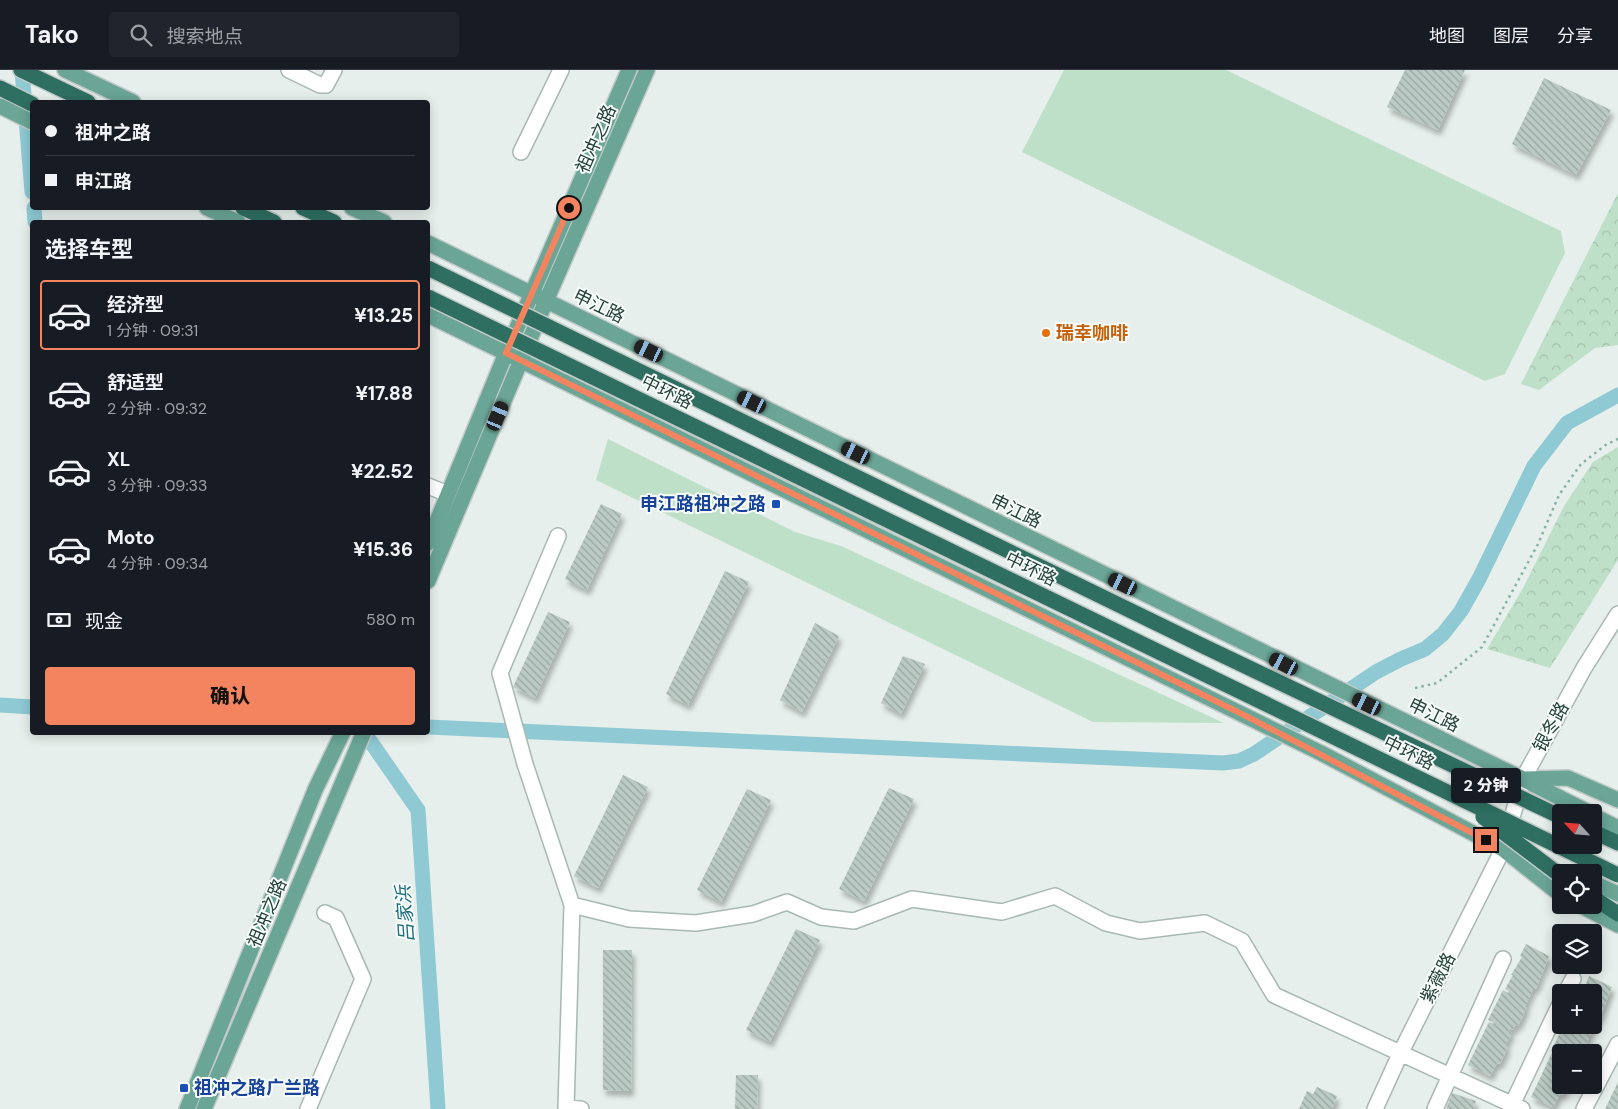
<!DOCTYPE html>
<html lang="zh">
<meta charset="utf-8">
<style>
:root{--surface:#171b24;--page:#20242c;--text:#f1f3f6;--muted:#9ea1a6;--line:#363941;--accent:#f4845f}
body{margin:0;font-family:"DM Sans","Noto Sans SC",sans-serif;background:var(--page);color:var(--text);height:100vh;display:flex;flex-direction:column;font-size:19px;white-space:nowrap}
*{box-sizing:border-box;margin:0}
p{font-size:16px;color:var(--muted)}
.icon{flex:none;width:28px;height:28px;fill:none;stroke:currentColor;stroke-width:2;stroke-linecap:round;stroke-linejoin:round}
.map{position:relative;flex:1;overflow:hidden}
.drawer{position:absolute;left:30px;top:150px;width:400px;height:515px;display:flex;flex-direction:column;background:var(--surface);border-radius:5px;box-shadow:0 2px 12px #0003}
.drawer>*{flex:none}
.banner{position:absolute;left:30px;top:30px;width:400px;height:110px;border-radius:5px;box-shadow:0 2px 12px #0003;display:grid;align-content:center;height:110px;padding:0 15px;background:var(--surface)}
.needle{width:32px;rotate:296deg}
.buttons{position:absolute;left:1552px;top:734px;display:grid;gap:10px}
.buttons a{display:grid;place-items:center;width:50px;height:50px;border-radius:5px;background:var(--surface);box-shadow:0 2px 12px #0003;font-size:25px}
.end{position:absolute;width:22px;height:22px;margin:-11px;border:6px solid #f4845f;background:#111;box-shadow:0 0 0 2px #111}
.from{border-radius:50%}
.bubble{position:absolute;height:35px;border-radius:5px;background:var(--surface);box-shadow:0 2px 12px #0003;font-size:16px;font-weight:800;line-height:35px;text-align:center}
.car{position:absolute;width:15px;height:30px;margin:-15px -8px;border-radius:6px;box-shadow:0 0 4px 1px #0007;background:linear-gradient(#222 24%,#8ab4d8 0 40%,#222 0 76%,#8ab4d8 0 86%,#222 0)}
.banner b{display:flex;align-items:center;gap:18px;height:48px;font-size:19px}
.banner b+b{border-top:1px solid var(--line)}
.banner i{width:12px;height:12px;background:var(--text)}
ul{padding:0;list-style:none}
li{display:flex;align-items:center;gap:15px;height:70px;margin:0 10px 8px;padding:0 5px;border:2px solid transparent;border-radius:5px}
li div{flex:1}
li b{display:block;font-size:19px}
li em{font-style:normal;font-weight:800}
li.on{border-color:var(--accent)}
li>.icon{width:45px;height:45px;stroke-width:1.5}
h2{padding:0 15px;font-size:22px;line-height:60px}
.pay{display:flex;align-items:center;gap:12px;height:55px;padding:0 15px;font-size:19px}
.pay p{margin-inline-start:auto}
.cta{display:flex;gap:10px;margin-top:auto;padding:10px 15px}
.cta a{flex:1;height:58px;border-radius:5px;background:var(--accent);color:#111;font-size:20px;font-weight:800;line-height:58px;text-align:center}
header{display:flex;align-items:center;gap:30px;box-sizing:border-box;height:70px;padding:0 25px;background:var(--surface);border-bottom:1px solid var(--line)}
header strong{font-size:24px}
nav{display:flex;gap:28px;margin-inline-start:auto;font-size:18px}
.search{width:350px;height:45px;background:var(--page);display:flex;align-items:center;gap:12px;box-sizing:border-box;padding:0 18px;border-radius:5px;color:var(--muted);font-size:19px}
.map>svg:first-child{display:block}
.forest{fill:url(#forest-crowns)}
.park{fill:#bfe0c8}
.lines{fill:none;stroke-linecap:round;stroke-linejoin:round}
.canal{stroke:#8ec9d4;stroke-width:15}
.building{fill:url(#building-back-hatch);filter:url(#shadow)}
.minor-casing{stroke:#a8b8b2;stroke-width:18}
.major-casing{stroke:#c2cac8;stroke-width:18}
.highway-casing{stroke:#c2cac8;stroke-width:18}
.path{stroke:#86b3a5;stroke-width:2.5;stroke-dasharray:2.5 4;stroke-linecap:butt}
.minor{stroke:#fff;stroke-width:15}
.major{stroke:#6aa596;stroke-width:15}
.highway{stroke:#2f6f62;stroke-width:15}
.highway-bridge-casing{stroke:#c2cac8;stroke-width:18;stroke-linecap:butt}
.highway-bridge{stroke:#2f6f62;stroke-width:15}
.route{stroke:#f4845f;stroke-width:6}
.food-dot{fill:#e8710a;stroke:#f7fbf9;stroke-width:2}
.transit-dot{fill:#1a4fb4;stroke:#f7fbf9;stroke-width:2}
.labels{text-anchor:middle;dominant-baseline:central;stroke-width:4;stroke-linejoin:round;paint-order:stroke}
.street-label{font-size:18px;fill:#24423a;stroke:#f7fbf9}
.food-label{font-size:18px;font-weight:bold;fill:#c56008;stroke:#f7fbf9;text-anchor:start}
.transit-label{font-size:18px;font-weight:bold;fill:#164399;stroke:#f7fbf9;text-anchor:end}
.water-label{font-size:19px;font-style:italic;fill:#1c6f80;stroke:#f7fbf9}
</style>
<header>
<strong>Tako</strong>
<div class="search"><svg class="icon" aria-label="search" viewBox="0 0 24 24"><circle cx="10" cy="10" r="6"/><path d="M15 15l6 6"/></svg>搜索地点</div>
<nav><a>地图</a><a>图层</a><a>分享</a></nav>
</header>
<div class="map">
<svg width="1618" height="1039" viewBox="0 0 1618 1039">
<defs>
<pattern id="forest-crowns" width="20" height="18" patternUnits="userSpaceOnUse" patternTransform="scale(1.25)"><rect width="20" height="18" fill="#bfe0c8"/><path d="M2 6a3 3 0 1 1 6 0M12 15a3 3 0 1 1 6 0" fill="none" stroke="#a4c1ad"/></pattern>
<pattern id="building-back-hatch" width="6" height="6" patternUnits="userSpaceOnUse" patternTransform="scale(1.25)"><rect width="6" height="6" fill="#bbcac4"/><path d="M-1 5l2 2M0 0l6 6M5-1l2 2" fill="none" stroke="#98a6a0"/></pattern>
<filter id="shadow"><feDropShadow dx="3" dy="5.5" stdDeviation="2.5" flood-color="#0004"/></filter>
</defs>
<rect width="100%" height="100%" fill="#e6efeb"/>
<path class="forest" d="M 1618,123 L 1618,275 L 1595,278 L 1539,320 L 1521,314 Z
M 1618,377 L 1618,490 L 1550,598 L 1487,579 L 1523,518 L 1564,436 L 1593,392 Z"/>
<path class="park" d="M 1064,0 L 1226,0 L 1561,161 L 1565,183 L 1505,304 L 1485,311 L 1022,82 Z
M 608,369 L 795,462 L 841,476 L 1224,653 L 1093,652 L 596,410 Z"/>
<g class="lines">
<path class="canal" d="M 22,0 L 32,122
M 34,138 L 35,152
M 0,635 L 32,637
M 428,657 L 1223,693 L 1239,691 L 1254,684 L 1376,602 L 1401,589 L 1425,579 L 1443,564 L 1461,541 L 1479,509 L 1534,396 L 1567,353 L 1618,325
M 364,662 L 418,740 L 438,1039"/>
</g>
<path class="building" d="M 1405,0 L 1465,0 L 1438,60 L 1387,37 Z
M 1544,8 L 1611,40 L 1576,105 L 1512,74 Z
M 601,434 L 622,444 L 587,520 L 565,509 Z
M 725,501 L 749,512 L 688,635 L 666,624 Z
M 548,542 L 570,552 L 535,628 L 513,617 Z
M 815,553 L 839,566 L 802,642 L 780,630 Z
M 903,586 L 925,594 L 901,644 L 881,633 Z
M 623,705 L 648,717 L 598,818 L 574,806 Z
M 889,718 L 914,729 L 864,831 L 839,819 Z
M 747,719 L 771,730 L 721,832 L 697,820 Z
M 796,859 L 820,870 L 770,972 L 746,960 Z
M 1526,874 L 1549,886 L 1536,919 L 1534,917 L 1525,937 L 1527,937 L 1518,956 L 1515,955 L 1513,960 L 1507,960 L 1512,963 L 1505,976 L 1508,977 L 1500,994 L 1497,993 L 1490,1006 L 1468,995 L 1489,952 L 1493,954 L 1494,952 L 1488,950 L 1503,920 L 1508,923 L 1509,921 L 1505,919 L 1513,905 L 1511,905 L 1522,887 L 1520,886 Z
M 603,880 L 632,880 L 631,1021 L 603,1020 Z
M 1589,906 L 1612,917 L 1599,950 L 1597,949 L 1594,955 L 1594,922 L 1583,922 Z
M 1564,955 L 1594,955 L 1583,982 L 1561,982 L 1561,1015 L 1568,1015 L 1563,1025 L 1560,1024 L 1553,1037 L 1531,1027 L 1552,983 L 1556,985 L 1557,983 L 1551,981 Z
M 736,1005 L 758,1005 L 757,1039 L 735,1039 Z
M 1618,1012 L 1618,1039 L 1605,1039 Z
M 1317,1017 L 1337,1026 L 1332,1039 L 1299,1039 L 1307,1021 L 1313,1024 Z
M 1452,1023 L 1476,1031 L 1473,1039 L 1446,1039 Z"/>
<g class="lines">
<g class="minor-casing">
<path id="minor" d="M 289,0 L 320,15 L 326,15 L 334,0
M 521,82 L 561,0
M 428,416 L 448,424
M 558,466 L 500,603 L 525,694 L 572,835 L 566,1038 L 581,1039
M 572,835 L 629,849 L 696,853 L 753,844 L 787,832 L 821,847 L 854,851 L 912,829 L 1002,842 L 1055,826 L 1106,853 L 1140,861 L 1205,853 L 1242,871 L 1274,925 L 1522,1039
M 1566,922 L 1573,909
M 308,1039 L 363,909 L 336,848 L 325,843
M 1375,1039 L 1401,982 L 1503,779 L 1523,709 L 1584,598 L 1618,544
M 1435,1039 L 1503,889
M 1510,1039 L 1561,932
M 1584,1039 L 1618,974"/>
</g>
<g class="major-casing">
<path id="major" d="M 65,0 L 133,32
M 0,36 L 32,52
M 207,138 L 238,152
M 352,138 L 384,152
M 428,173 L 1523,709 L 1588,742
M 428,245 L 1321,683 L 1503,779 L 1561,825
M 428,473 L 506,283 L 629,0
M 428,511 L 546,231 L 647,0
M 1525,709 L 1568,708 L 1618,730
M 1594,746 L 1618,758
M 1594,813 L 1618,824
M 1580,835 L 1618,855
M 187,1039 L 315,720 L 343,662
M 204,1039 L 364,662"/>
</g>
<g class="highway-casing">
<path id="highway" d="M 21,0 L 88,32
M 0,18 L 32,34
M 243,138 L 274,152
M 303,138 L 334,152
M 1594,762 L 1618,773
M 1594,828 L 1618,844"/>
</g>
<path class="path" d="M 1415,618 L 1437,613 L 1482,577 L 1538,474 L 1559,425 L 1581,394 L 1607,374 L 1618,369"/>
<use href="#minor" class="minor"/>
<use href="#major" class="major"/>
<use href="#highway" class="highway"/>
<g class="highway-bridge-casing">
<path id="highway-bridge" d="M 428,198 L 1199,574 L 1561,747
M 428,227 L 1618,805
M 1483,747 L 1561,806"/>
</g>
<use href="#highway-bridge" class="highway-bridge"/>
</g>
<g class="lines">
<path class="route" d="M 569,138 L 506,283 L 1240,643 L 1486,770"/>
</g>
<circle class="food-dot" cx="1046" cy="263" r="5"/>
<g class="transit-dot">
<rect x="771" y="429" width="10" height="10" rx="2.5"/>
<rect x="179" y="1013" width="10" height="10" rx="2.5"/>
</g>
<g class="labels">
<g class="street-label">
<text transform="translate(596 69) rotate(-66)">祖冲之路</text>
<text transform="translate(599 236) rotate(26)">申江路</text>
<text transform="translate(667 322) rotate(26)">中环路</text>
<text transform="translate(1016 441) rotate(26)">申江路</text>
<text transform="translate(1031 499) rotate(26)">中环路</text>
<text transform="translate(1434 645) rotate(26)">申江路</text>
<text transform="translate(1551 657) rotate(-61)">银冬路</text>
<text transform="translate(1409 683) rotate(26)">中环路</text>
<text transform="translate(267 843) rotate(-67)">祖冲之路</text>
<text transform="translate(1438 908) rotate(-63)">紫薇路</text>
</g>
<g class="food-label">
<text x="1056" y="263">瑞幸咖啡</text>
</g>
<g class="transit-label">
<text x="766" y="434">申江路祖冲之路</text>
<text x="194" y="1018" text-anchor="start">祖冲之路广兰路</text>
</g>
<g class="water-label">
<text transform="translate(405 844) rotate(-94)">吕家浜</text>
</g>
</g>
</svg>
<div class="buttons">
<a><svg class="needle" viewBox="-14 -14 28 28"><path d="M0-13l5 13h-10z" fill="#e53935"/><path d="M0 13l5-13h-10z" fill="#9ea1a6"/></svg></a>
<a><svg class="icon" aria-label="locate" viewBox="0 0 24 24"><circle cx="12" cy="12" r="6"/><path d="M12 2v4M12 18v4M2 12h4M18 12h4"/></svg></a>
<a><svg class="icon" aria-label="layers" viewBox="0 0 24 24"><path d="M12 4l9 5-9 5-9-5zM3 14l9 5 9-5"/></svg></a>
<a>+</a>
<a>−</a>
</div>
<i class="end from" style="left:569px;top:138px"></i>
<i class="end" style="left:1486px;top:770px"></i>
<div class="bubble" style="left:1451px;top:698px;width:70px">2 分钟</div>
<i class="car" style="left:649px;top:281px;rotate:296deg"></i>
<i class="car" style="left:752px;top:332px;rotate:296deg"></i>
<i class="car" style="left:498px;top:346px;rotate:23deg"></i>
<i class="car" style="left:856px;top:383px;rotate:296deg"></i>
<i class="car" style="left:1123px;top:514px;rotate:296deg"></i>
<i class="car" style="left:1284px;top:594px;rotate:297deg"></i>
<i class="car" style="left:1367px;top:634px;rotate:296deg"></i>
<div class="banner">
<b><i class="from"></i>祖冲之路</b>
<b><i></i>申江路</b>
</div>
<section class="drawer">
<h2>选择车型</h2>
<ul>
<li class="on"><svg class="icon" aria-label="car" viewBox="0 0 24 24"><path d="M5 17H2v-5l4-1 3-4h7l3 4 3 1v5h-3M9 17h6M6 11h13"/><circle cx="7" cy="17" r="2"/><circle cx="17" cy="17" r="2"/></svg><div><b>经济型</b><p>1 分钟 · 09:31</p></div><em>¥13.25</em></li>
<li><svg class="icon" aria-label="car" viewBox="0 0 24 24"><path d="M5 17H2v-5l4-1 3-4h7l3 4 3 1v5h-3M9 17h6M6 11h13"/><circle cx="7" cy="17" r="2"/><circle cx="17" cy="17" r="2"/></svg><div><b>舒适型</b><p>2 分钟 · 09:32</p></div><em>¥17.88</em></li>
<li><svg class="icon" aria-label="car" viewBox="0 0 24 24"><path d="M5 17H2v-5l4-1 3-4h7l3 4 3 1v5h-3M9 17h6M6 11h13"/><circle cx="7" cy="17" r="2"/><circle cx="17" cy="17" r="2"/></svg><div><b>XL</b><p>3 分钟 · 09:33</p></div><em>¥22.52</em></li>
<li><svg class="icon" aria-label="car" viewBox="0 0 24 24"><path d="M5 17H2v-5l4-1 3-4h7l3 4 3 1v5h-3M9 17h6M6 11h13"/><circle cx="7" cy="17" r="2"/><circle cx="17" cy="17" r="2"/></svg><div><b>Moto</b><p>4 分钟 · 09:34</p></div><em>¥15.36</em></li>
</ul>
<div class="pay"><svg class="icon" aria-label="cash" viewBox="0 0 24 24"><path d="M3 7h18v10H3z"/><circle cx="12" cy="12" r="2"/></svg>现金<p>580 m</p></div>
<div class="cta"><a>确认</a></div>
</section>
</div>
